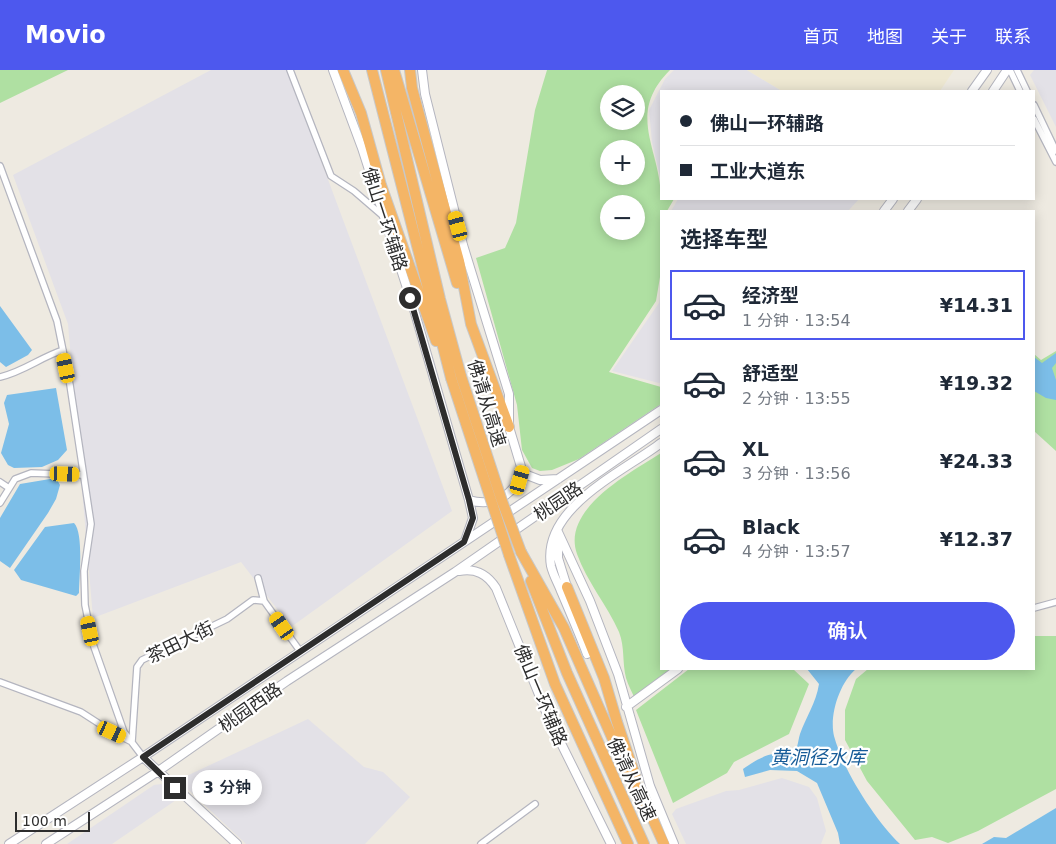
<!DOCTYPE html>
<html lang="zh">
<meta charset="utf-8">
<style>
:root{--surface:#fff;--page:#f6f6f7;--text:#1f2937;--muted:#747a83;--line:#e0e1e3;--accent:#4d58ee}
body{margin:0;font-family:"DejaVu Sans","Noto Sans SC",sans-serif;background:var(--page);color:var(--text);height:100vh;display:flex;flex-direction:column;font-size:19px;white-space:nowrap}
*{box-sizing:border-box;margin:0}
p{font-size:16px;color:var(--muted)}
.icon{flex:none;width:28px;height:28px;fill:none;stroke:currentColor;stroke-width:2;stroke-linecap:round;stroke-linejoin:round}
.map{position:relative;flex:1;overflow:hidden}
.details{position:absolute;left:660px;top:140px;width:375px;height:460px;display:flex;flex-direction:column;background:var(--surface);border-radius:0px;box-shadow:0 2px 12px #0003}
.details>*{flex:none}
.banner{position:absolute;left:660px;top:20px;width:375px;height:110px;border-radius:0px;box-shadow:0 2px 12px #0003;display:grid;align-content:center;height:110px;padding:0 20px;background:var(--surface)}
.buttons{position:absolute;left:600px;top:15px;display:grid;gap:10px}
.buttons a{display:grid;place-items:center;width:45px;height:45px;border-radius:50%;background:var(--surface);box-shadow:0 2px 12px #0003;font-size:25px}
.scale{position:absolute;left:15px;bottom:12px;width:75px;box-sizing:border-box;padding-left:5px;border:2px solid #2d2d2d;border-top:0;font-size:14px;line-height:18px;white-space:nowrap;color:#2d2d2d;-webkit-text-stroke:4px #fff;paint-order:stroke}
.end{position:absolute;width:22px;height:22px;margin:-11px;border:6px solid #2d2d2d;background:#fff;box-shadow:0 0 0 2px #fff}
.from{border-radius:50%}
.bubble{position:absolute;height:35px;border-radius:18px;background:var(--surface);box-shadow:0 2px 12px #0003;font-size:16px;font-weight:600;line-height:35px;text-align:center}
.car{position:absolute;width:15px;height:30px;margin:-15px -8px;border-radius:6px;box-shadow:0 0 4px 1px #0007;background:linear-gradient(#f5c518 24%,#345 0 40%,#f5c518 0 76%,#345 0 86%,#f5c518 0)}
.banner b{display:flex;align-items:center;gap:18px;height:48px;font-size:19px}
.banner b+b{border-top:1px solid var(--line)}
.banner i{width:12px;height:12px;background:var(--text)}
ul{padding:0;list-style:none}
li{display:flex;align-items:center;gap:15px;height:70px;margin:0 10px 8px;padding:0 10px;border:2px solid transparent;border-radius:0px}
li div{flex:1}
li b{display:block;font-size:19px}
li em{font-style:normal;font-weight:600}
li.current{border-color:var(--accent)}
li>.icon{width:45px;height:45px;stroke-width:1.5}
h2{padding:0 20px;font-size:22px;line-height:60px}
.action{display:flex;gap:10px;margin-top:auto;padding:10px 20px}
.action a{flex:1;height:58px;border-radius:30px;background:var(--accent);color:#fff;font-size:20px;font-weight:600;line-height:58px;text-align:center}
header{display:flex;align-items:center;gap:30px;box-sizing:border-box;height:70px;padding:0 25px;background:var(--accent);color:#fff}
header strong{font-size:24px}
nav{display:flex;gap:28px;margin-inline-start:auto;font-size:18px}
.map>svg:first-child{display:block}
.industrial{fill:#e3e1e7}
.education{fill:#eee8d2}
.green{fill:#afe0a2;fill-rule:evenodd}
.water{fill:#7cbee8}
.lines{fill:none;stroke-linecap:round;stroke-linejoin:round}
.street-casing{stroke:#b4b5bf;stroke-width:8}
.secondary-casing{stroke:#b4b5bf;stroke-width:10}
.highway-casing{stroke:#c8c8c8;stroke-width:12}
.street{stroke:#fff;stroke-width:5.5}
.secondary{stroke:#fff;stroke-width:8}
.highway{stroke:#f4b566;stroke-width:10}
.highway-bridge-casing{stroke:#c8c8c8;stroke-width:12;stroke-linecap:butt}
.highway-bridge{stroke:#f4b566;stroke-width:10}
.route{stroke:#2d2d2d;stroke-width:6}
.labels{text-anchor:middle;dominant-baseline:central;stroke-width:4.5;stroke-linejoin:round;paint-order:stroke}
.street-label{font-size:18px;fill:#2d2d2d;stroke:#fff}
.water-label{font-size:19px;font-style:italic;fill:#175c98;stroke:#fff}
</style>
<header>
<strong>Movio</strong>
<nav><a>首页</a><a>地图</a><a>关于</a><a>联系</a></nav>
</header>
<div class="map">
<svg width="1056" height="774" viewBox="0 0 1056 774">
<rect width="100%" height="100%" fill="#eeeae1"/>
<path class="industrial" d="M 211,0 L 287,0 L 452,441 L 291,557 L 241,492 L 93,548 L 68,254 L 13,105 Z
M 674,0 L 747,0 L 782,21 L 661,21 L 661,111 L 652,72 L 649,40 L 665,9 Z
M 1034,0 L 1056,0 L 1056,57 L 1030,5 Z
M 678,129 L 859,129 L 848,141 L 671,141 Z
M 661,221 L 661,312 L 659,313 L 612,301 L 659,233 Z
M 308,649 L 364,697 L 383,702 L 410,727 L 365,774 L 246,774 L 178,710 Z
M 782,708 L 809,717 L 817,728 L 826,761 L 821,774 L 686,774 L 672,744 L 676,739 L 726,721 L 739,720 Z
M 161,714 L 172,718 L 179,728 L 112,774 L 67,774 L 154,715 Z"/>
<path class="education" d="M 747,0 L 954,0 L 940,21 L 782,21 Z"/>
<path class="green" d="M 0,0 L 68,0 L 0,33 Z
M 547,0 L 670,0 C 625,45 661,79 661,129 L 674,129 L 667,141 L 661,141 L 661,201 L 656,231 L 609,302 L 661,317 L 661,334 L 579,389 L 552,400 L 540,401 L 532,398 L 522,380 L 517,335 L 476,188 L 505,178 L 516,153 L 535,40 ZM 609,24 L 636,24 L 636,51 L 609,51 ZM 609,79 L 636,79 L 636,106 L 609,106 ZM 609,134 L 636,134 L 636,161 L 609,161 Z
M 1056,281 L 1056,381 L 1034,361 L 1034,284 L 1041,290 Z
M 661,383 L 661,599 L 676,599 L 635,629 C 632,622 628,615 626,608 C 622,593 625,577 619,562 C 607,535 587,512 577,484 C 561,439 630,403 661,383 Z
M 1034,566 L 1056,566 L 1056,719 L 978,761 L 948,773 L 932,767 L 915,770 L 867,711 L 845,670 L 845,640 L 856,609 L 868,599 L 1034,599 Z
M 689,599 L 793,599 L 809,614 L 789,664 L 734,692 L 727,703 L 673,733 L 636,640 Z"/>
<path class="water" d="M 0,236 L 32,280 L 28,285 L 6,297 L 0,292 Z
M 1056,283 L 1056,293 L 1052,298 L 1056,310 L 1056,330 L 1046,328 L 1034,321 L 1034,287 L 1042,293 Z
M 56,318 L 67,380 L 58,390 L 42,397 L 14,398 L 8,395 L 1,383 L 9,354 L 4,333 L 7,325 Z
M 56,408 L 60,415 L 56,429 L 48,443 L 10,498 L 0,491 L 0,448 L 20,414 Z
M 74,453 C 84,463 79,509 79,523 L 76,526 L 21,510 L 14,500 L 45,457 Z
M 807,599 L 856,599 C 840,612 829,645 834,666 C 843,700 875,750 900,774 L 840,774 L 838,763 L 817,713 L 797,701 L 770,700 L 745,707 L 743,699 C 762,686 770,682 794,683 C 798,677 798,671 800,664 C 806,647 816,633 819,614 Z
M 1056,738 L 1056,774 L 982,774 L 994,767 L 1006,768 Z"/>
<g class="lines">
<g class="street-casing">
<path id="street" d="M 290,0 L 331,106 L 354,121 L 383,146
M 1010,0 L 1020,21
M 1017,0 L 1027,21
M 1034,35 L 1056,81
M 1034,49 L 1056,92
M 0,96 L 57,251 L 70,315 L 91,454 L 84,501 L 85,535 L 93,574 L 124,662 L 143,687
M 0,307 C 23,302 41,287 63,280
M 0,412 L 9,418
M 0,433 L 15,409 L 31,403 L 82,405
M 258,508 L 264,531 L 300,581
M 1034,538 L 1056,532
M 0,612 L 81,642 L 112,662 L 132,672 L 137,597 L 142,590 L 227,549 L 253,530 L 264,531
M 481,774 L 535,734"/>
</g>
<g class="secondary-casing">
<path id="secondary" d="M 333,0 L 362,78 L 415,243 L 469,430 L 473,448 L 465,471
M 422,0 L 425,24 L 463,175 L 509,324 L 509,357 L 522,400 L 527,405 L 540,410 L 558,409
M 972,21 L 987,0
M 993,21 L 1007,0
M 884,141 L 893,129
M 908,141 L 917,129
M 469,430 C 494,438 516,424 522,400
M 558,462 L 590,531 L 618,604 L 650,716 L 674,774
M 558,466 L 558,488 L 567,517
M 459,501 C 476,498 487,504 496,518 L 548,647 L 611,774
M 587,584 C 579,563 570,542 561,521 C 558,513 553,505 551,496 C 541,438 623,402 661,373
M 626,637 L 678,599
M 143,687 L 237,774
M 9,774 L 143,687 L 661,340
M 46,774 L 157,702 L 287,611 L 455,502 L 661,359"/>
</g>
<g class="highway-casing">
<path id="highway" d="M 343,0 L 361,43 L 381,115 L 436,271
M 372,0 L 451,308
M 386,0 L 440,229 L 461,306
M 394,0 L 457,213
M 410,0 L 412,18 L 459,191 L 471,254 L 509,357
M 521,482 L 564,558 L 625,697 L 644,730 L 664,774
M 509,485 L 555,614 L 628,774
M 531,511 L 567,603 L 644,774
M 567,517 L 604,608 L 617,652 L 636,708"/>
</g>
<use href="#street" class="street"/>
<use href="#secondary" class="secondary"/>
<use href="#highway" class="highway"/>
<g class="highway-bridge-casing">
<path id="highway-bridge" d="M 461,306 L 502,431 L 521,482
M 451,308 L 509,485"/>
</g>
<use href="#highway-bridge" class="highway-bridge"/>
</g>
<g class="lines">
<path class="route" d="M 175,718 L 143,687 L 464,472 L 473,448 L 469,430 L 410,228"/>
</g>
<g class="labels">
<g class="street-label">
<text transform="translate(385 149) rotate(72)">佛山一环辅路</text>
<text transform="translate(487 333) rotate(73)">佛清从高速</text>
<text transform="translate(558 431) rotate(-34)">桃园路</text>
<text transform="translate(180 572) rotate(-26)">茶田大街</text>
<text transform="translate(541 625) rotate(67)">佛山一环辅路</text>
<text transform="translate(250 637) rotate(-35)">桃园西路</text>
<text transform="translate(632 709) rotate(65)">佛清从高速</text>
</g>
<g class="water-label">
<text x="818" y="687">黄洞径水库</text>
</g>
</g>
</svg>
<div class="buttons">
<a><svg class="icon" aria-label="layers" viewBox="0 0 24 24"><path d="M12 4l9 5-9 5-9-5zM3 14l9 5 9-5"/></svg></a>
<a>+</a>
<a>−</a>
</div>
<div class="scale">100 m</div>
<i class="end from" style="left:410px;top:228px"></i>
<i class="end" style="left:175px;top:718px"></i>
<div class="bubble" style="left:192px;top:700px;width:70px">3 分钟</div>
<i class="car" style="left:458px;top:156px;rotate:345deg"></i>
<i class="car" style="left:66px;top:298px;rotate:348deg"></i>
<i class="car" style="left:65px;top:404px;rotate:92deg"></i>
<i class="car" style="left:520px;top:410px;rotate:16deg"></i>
<i class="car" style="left:282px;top:556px;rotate:325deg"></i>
<i class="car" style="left:90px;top:561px;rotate:348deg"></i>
<i class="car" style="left:112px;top:662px;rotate:115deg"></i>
<div class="banner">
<b><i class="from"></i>佛山一环辅路</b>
<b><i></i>工业大道东</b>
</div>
<section class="details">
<h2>选择车型</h2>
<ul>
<li class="current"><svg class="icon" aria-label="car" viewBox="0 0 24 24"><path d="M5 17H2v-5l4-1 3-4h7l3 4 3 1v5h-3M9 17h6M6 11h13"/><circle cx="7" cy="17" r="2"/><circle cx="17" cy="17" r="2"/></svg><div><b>经济型</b><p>1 分钟 · 13:54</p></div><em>¥14.31</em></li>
<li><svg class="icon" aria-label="car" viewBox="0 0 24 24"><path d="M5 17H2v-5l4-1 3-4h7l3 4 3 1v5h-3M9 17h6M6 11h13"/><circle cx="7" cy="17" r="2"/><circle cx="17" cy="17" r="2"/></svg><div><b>舒适型</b><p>2 分钟 · 13:55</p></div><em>¥19.32</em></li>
<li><svg class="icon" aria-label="car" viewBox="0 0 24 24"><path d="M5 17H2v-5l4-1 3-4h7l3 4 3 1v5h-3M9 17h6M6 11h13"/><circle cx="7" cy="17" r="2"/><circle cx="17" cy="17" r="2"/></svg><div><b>XL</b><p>3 分钟 · 13:56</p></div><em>¥24.33</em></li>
<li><svg class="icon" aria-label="car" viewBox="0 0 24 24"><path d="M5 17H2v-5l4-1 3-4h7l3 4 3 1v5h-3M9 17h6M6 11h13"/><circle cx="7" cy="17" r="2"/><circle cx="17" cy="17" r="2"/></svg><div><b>Black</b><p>4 分钟 · 13:57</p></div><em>¥12.37</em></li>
</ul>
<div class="action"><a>确认</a></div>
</section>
</div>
